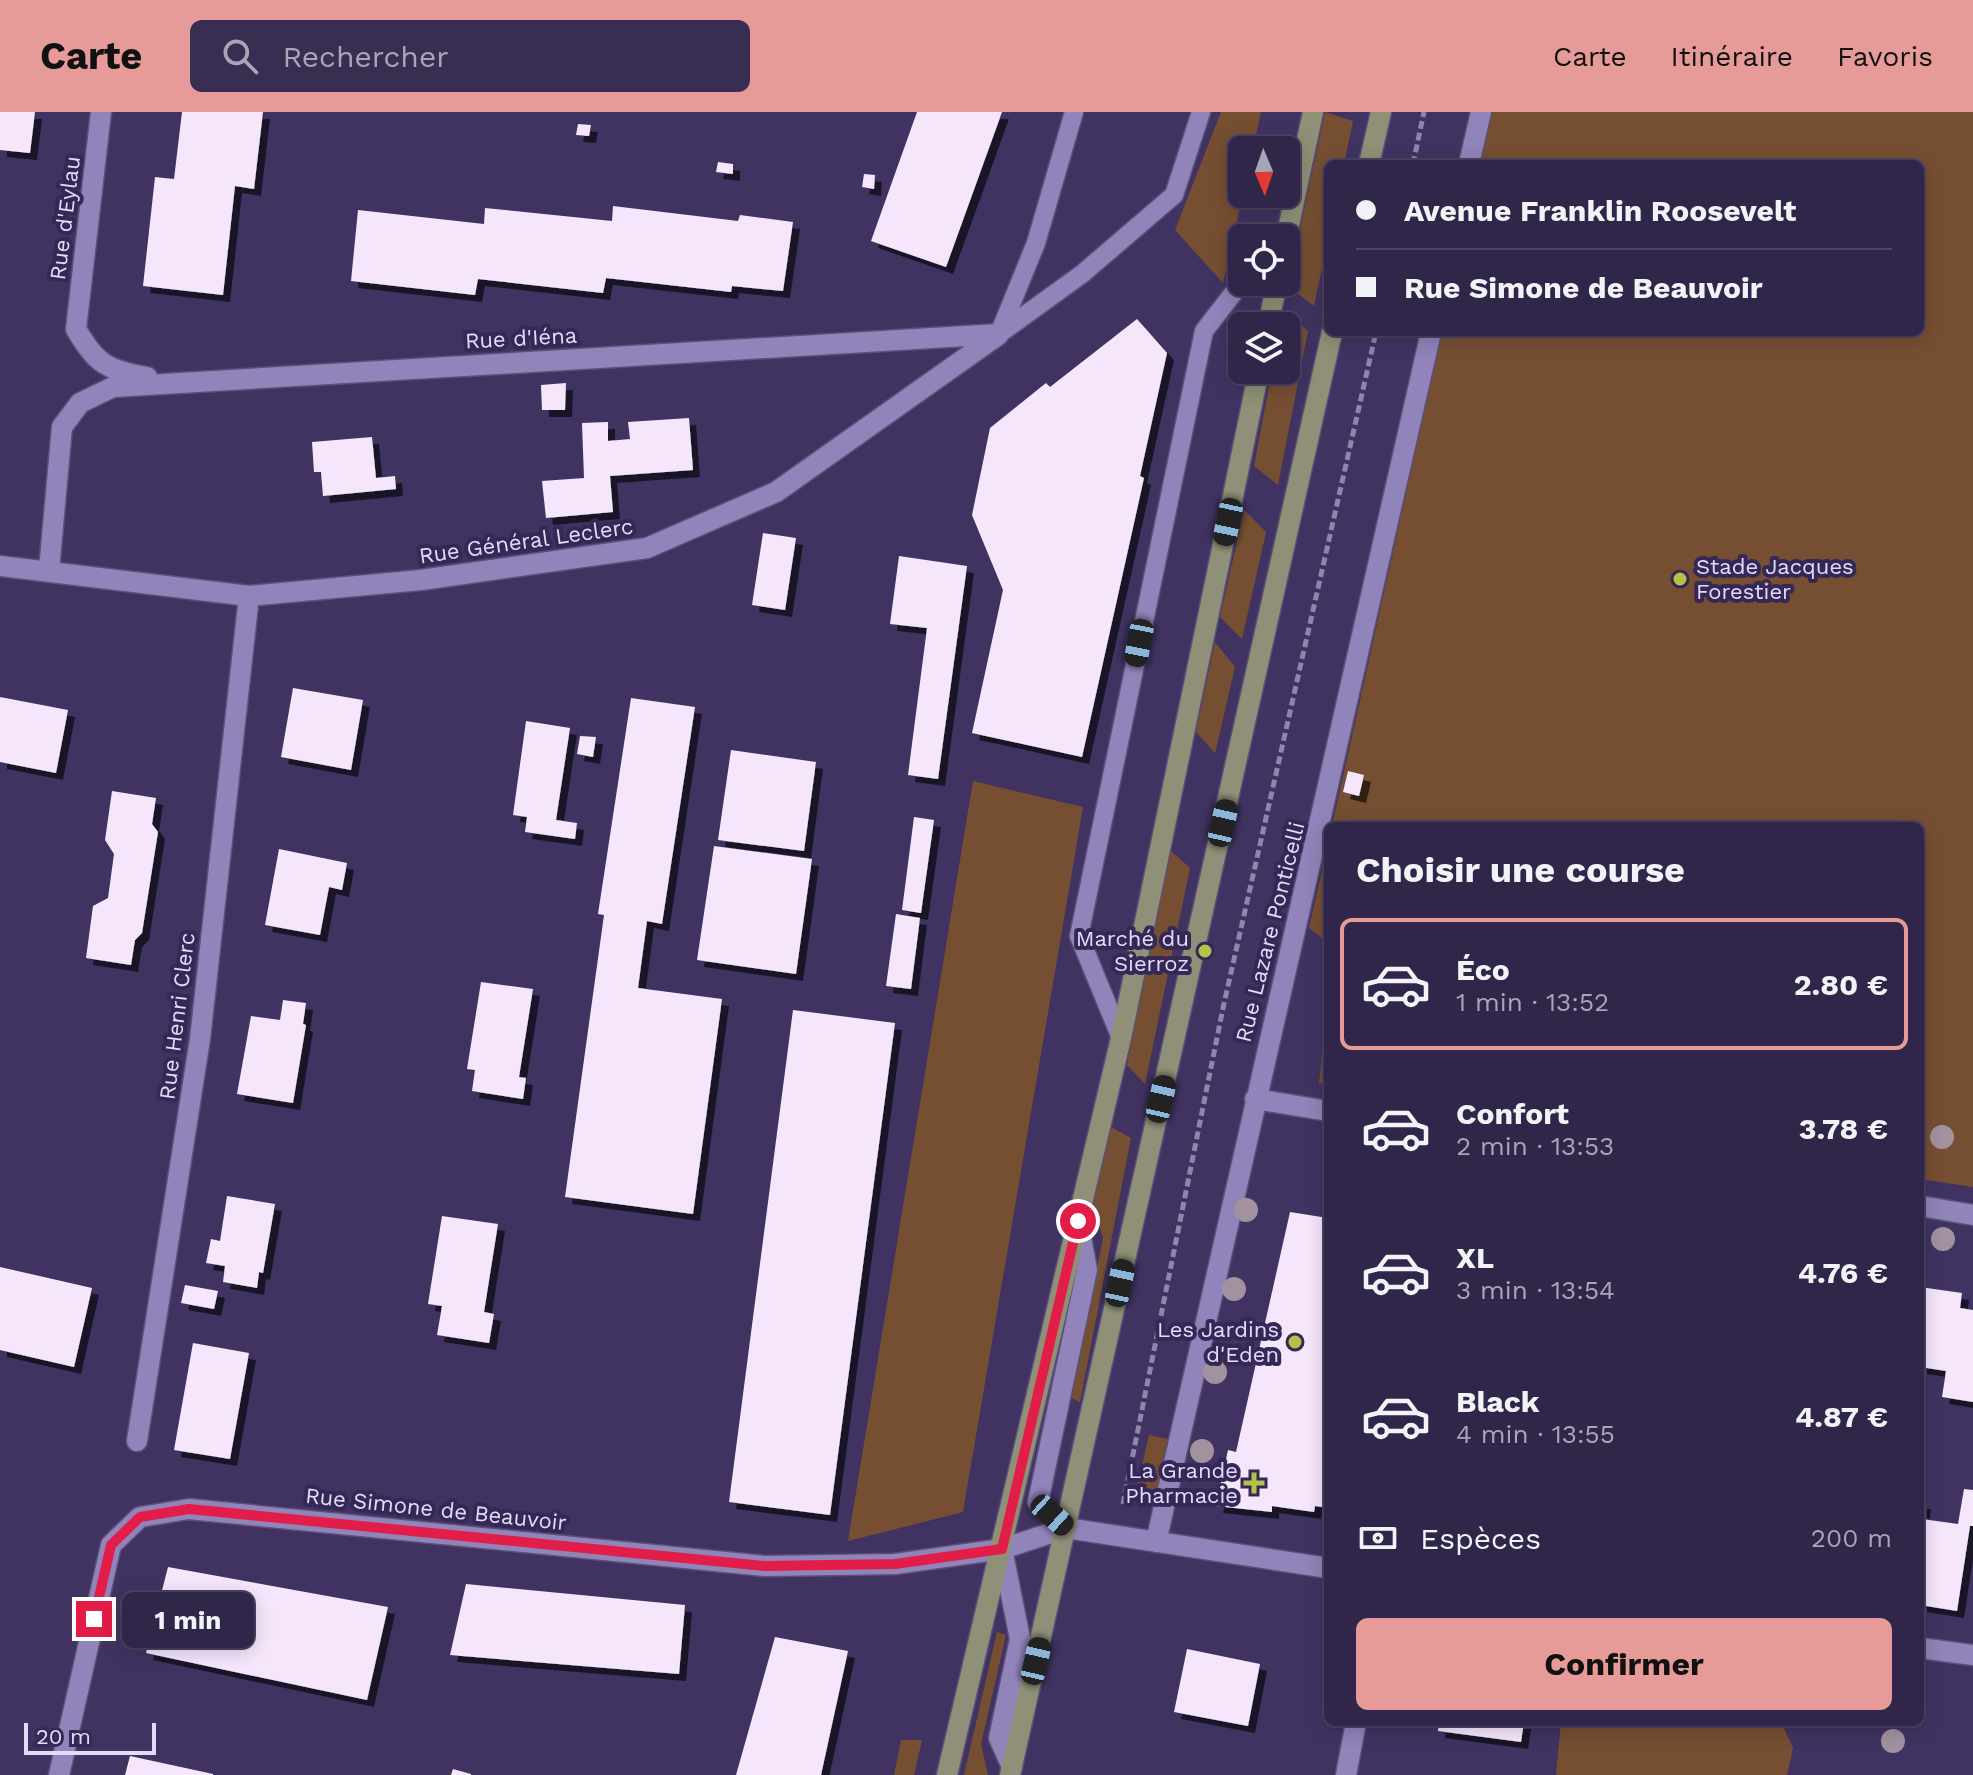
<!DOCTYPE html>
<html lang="fr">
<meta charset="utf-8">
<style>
:root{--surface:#30264a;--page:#382e51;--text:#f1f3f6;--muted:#a8a5b5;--line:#4b4362;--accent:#e69b98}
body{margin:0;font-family:"Work Sans",sans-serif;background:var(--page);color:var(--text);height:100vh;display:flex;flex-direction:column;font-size:30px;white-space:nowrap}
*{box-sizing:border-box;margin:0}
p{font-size:26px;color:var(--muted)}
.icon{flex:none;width:44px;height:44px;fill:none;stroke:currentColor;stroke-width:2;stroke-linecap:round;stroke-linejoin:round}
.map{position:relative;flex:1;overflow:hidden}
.sheet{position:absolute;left:1324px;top:710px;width:600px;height:904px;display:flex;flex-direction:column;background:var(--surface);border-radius:12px;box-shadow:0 4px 20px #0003,0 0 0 2px var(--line)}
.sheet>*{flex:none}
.hud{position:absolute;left:1324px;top:48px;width:600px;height:176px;border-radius:12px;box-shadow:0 4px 20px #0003,0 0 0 2px var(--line);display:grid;align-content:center;height:176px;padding:0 32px;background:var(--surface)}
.needle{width:52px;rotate:178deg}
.buttons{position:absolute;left:1228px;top:24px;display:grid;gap:16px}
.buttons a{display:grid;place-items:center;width:72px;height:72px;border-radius:12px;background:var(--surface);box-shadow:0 4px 20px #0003,0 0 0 2px var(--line);font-size:40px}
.scale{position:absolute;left:24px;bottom:20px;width:132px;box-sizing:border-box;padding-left:8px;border:4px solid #e2dcf9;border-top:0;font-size:22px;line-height:28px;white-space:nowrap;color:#e2dcf9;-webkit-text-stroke:6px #362856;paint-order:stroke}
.end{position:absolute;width:36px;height:36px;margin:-18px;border:10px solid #e11d48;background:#fff;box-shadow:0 0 0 4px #fff}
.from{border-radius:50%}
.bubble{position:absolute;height:56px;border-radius:12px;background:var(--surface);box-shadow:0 4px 20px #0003,0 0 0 2px var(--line);font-size:26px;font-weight:700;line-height:56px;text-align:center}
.car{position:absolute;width:24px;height:48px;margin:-24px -12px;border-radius:10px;box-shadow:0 0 6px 2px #0007;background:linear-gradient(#222 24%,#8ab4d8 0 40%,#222 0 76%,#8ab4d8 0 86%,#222 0)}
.hud b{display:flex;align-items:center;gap:28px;height:76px;font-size:30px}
.hud b+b{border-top:2px solid var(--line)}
.hud i{width:20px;height:20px;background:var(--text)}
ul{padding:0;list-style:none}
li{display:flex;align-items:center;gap:24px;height:132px;margin:0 16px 12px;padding:0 16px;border:4px solid transparent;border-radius:12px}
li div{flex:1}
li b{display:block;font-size:30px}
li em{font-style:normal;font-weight:700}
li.current{border-color:var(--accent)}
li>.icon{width:72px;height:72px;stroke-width:1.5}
h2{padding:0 32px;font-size:36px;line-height:96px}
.pay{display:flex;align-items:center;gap:20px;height:88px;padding:0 32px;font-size:30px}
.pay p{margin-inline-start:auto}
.primary-button{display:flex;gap:16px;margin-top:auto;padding:16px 32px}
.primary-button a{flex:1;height:92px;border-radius:12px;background:var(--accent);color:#111;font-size:32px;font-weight:700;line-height:92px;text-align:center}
header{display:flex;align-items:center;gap:48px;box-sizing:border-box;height:112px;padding:0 40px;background:var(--accent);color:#111}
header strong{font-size:38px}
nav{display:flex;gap:44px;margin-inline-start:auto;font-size:28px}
.search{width:560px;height:72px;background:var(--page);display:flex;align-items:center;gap:20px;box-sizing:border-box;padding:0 28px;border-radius:12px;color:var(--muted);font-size:30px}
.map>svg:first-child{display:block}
.green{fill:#764f33}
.building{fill:#f5e6fc;filter:url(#shadow)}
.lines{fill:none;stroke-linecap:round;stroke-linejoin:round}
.service-casing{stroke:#5b5078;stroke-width:21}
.minor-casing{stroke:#5b5078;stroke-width:23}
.primary-casing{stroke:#5b5078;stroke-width:23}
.path{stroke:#9086ac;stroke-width:5;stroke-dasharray:8 4;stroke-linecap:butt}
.service{stroke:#9184ba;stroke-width:18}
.minor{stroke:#9184ba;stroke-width:20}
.primary{stroke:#8f9077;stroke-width:20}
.tree{fill:#a292a0}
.route{stroke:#e11d48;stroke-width:10}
.poi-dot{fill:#b4c24a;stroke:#362856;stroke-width:3}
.labels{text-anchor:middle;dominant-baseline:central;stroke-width:8;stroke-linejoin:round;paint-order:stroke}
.street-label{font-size:22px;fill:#e2dcf9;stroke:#362856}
.poi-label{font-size:22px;fill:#e2dcf9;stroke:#362856;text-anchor:end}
</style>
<header>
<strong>Carte</strong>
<div class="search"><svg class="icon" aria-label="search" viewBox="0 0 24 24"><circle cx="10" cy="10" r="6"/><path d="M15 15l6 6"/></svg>Rechercher</div>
<nav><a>Carte</a><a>Itinéraire</a><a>Favoris</a></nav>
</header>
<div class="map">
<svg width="1973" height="1663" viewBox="0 0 1973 1663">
<defs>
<filter id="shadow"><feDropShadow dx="7" dy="7" stdDeviation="0" flood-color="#0009"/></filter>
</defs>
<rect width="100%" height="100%" fill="#403362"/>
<path class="green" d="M 1221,0 L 1261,0 L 1253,38 L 1242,38 L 1243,82 L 1223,171 L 1175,118 Z
M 1325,0 L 1353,9 L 1344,52 L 1328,52 L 1328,128 L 1314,194 L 1288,174 Z
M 1491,0 L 1973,0 L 1973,1075 L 1920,1067 L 1920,714 L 1332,714 L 1442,220 L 1920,220 L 1920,52 L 1480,52 Z
M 1283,198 L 1308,219 L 1278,373 L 1254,354 L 1272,258 L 1286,258 L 1286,214 L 1280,214 Z
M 1244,398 L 1266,420 L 1242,527 L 1220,505 Z
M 1215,530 L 1235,555 L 1215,641 L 1196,620 Z
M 973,669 L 1083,695 L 963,1400 L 848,1429 Z
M 1328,732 L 1328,831 L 1309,816 Z
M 1170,738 L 1190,756 L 1145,972 L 1127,953 Z
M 1328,883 L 1328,972 L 1319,971 Z
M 1111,1015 L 1131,1026 L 1080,1290 L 1071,1286 L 1103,1126 L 1092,1089 Z
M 1149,1323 L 1172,1328 L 1159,1382 L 1150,1392 L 1144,1392 L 1136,1380 Z
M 997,1520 L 1006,1523 L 981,1632 L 988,1663 L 964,1663 Z
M 1561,1610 L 1781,1610 L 1793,1636 L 1787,1663 L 1556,1663 Z
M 901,1628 L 922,1628 L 914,1663 L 894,1663 Z"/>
<path class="building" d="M 0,0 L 35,0 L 30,41 L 0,38 Z
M 182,0 L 263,0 L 254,77 L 235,74 L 223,183 L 143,174 L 155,65 L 174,67 Z
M 917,0 L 1002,0 L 946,155 L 871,129 Z
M 578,12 L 591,13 L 589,24 L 576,23 Z
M 718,50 L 733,52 L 733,62 L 716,60 Z
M 864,62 L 875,63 L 874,77 L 862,75 Z
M 613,94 L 738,109 L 740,103 L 793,110 L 783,179 L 732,174 L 731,180 L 606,166 L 603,181 L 478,167 L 475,183 L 351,169 L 358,98 L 484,112 L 485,96 L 612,109 Z
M 1137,207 L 1167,241 L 1140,364 L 1144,366 L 1082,645 L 972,621 L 1003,478 L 972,403 L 990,316 L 1046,271 L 1050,275 Z
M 566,271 L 565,298 L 542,298 L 541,273 Z
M 689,306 L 693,358 L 610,364 L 613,400 L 546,406 L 542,369 L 584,366 L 582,311 L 608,310 L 608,329 L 630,327 L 628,310 Z
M 372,325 L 376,366 L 395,364 L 396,377 L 323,384 L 321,360 L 314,360 L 312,330 Z
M 763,421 L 796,426 L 785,498 L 752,493 Z
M 899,444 L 967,454 L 938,667 L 908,663 L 927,516 L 890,512 Z
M 293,576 L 363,588 L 351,658 L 281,645 Z
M 0,585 L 68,598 L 56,661 L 0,650 Z
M 631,586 L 695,595 L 662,812 L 647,809 L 638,876 L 722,887 L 693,1102 L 565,1085 L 604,803 L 598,802 Z
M 526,609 L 570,616 L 556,708 L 577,711 L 575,727 L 525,720 L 527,705 L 513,703 Z
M 580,624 L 596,625 L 593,645 L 577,642 Z
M 731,638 L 816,650 L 804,739 L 718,728 Z
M 1348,659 L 1364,663 L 1359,684 L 1343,680 Z
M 112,679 L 156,686 L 152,712 L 158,720 L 142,821 L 135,828 L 131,853 L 86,846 L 93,794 L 108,786 L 114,742 L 105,728 Z
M 914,705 L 934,708 L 921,801 L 902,798 Z
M 714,734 L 812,747 L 796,862 L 697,848 Z
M 279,737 L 347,751 L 342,778 L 329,775 L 320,823 L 265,813 Z
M 896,802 L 920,806 L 911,877 L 886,874 Z
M 481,870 L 533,877 L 519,965 L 526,966 L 523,987 L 472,979 L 475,958 L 467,957 Z
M 283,888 L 306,891 L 303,912 L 306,913 L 293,991 L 237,982 L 251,904 L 280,908 Z
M 793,898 L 895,911 L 830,1403 L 729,1390 Z
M 227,1084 L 275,1092 L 263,1161 L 259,1160 L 257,1176 L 223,1170 L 225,1154 L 206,1151 L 211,1127 L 220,1129 Z
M 1290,1100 L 1328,1106 L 1328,1396 L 1315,1394 L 1314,1400 L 1272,1394 L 1272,1400 L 1216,1394 L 1228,1338 L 1236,1340 Z
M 442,1104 L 498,1112 L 484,1200 L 494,1202 L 489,1231 L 437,1223 L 442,1194 L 428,1192 Z
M 0,1155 L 92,1176 L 74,1255 L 0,1238 Z
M 185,1173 L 218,1179 L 214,1197 L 181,1191 Z
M 1920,1175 L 1962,1181 L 1960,1196 L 1973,1198 L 1973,1290 L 1942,1285 L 1946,1259 L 1920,1255 Z
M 193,1231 L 249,1241 L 230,1347 L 174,1338 Z
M 1964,1377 L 1973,1378 L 1973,1414 L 1970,1414 L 1957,1499 L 1920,1493 L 1920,1390 L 1924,1390 L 1922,1407 L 1958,1412 Z
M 168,1455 L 388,1495 L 367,1588 L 146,1541 Z
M 466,1472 L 685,1493 L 679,1562 L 450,1543 Z
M 775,1525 L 848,1539 L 821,1663 L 736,1663 Z
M 1187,1537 L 1260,1552 L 1248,1614 L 1174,1600 Z
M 1439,1610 L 1524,1610 L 1521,1630 L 1438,1619 Z
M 130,1644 L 213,1662 L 213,1663 L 125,1663 Z
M 453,1657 L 471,1662 L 471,1663 L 451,1663 Z"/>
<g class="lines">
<g class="service-casing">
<path id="service" d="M 999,222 L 1082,162 L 1174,83 L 1201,0
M 999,222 L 1036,131 L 1074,0
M 1121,926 L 1079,824 L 1204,219 L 1242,170"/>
</g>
<g class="minor-casing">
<path id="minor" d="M 101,0 L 76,217 C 96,252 107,258 147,265
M 1469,52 L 1481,0
M 0,454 L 249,484 L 421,468 L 647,436 L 776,380 L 998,223
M 49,458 L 62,315 L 80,291 L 113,275 L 999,222
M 1255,987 L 1328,999
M 1920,1094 L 1973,1103
M 137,1329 L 200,927 L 249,484
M 1066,1416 L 1038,1390 L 1087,1158 L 1078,1109
M 1156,1430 L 1431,220
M 1002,1437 L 1020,1527 L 999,1626 L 1012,1655
M 1920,1536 L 1973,1543
M 59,1663 L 111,1433 L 140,1405 L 189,1397 L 765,1454 L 895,1452 L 1002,1437 L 1066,1416 L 1328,1456
M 1346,1663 L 1356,1610"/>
</g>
<g class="primary-casing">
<path id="primary" d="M 1369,52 L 1381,0
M 1286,127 L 1313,0
M 1268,214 L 1277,170
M 947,1663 L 1121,926 L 1259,258
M 1010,1663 L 1332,220"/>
</g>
<path class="path" d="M 1413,52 L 1424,0
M 1123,1392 L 1223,896 L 1376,220"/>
<use href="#service" class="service"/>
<use href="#minor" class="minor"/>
<use href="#primary" class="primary"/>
</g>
<g class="tree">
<circle cx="1942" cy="1025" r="12"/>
<circle cx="1246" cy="1098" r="12"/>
<circle cx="1943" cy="1127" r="12"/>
<circle cx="1234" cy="1177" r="12"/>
<circle cx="1215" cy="1260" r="12"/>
<circle cx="1202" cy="1339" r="12"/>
<circle cx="1893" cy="1629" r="12"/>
</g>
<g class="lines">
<path class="route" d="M 94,1507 L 111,1433 L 140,1405 L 189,1397 L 765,1454 L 895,1452 L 1002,1437 L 1078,1109"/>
</g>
<g class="poi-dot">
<circle cx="1680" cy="467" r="8"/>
<circle cx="1205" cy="839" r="8"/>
<circle cx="1295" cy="1230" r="8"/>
<path d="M1250 1359h8v8h8v8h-8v8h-8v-8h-8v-8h8z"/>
</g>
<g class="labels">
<g class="street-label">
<text transform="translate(65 106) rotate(-83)">Rue d'Eylau</text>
<text transform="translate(521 226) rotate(-3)">Rue d'Iéna</text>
<text transform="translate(526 429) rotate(-8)">Rue Général Leclerc</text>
<text transform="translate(1270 820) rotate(-76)">Rue Lazare Ponticelli</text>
<text transform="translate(177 904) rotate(-83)">Rue Henri Clerc</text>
<text transform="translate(436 1397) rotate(6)">Rue Simone de Beauvoir</text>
</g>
<g class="poi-label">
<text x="1696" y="454" text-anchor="start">Stade Jacques<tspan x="1696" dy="25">Forestier</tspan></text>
<text x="1189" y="826">Marché du<tspan x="1189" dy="25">Sierroz</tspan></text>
<text x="1279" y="1217">Les Jardins<tspan x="1279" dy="25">d'Eden</tspan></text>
<text x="1238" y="1358">La Grande<tspan x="1238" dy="25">Pharmacie</tspan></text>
</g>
</g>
</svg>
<div class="buttons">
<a><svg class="needle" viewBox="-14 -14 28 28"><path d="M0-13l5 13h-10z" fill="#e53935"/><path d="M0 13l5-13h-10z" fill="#a8a5b5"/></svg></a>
<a><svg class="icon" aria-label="locate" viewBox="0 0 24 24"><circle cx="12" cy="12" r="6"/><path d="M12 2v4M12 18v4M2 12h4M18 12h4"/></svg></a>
<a><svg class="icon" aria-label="layers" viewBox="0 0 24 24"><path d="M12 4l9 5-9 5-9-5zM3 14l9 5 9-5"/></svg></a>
</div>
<div class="scale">20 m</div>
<i class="end from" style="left:1078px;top:1109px"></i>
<i class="end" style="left:94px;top:1507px"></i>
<div class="bubble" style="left:122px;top:1480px;width:132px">1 min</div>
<i class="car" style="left:1228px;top:410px;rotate:192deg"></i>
<i class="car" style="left:1139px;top:531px;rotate:191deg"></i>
<i class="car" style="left:1223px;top:711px;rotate:13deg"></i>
<i class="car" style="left:1161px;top:987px;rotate:13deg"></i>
<i class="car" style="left:1120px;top:1171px;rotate:12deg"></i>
<i class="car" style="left:1052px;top:1403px;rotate:132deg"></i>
<i class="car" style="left:1036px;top:1549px;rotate:13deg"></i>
<div class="hud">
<b><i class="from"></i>Avenue Franklin Roosevelt</b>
<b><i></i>Rue Simone de Beauvoir</b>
</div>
<section class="sheet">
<h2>Choisir une course</h2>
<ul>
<li class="current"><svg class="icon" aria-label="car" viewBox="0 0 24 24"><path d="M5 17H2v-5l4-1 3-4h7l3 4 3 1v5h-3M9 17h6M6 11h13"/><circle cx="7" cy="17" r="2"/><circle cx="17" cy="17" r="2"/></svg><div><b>Éco</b><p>1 min · 13:52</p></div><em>2.80 €</em></li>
<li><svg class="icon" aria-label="car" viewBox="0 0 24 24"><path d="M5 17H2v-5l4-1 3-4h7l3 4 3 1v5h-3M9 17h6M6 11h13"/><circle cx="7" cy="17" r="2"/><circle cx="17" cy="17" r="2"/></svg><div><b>Confort</b><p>2 min · 13:53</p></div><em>3.78 €</em></li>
<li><svg class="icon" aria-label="car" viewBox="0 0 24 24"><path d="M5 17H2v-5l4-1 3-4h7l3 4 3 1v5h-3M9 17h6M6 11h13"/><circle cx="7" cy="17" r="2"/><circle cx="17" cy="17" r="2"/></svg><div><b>XL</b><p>3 min · 13:54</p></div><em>4.76 €</em></li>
<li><svg class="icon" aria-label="car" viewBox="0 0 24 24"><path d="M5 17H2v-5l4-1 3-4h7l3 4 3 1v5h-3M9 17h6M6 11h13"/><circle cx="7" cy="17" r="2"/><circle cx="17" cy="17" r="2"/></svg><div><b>Black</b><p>4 min · 13:55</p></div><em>4.87 €</em></li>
</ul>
<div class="pay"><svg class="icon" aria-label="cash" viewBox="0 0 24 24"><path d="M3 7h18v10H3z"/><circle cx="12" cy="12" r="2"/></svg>Espèces<p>200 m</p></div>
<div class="primary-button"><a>Confirmer</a></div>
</section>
</div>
